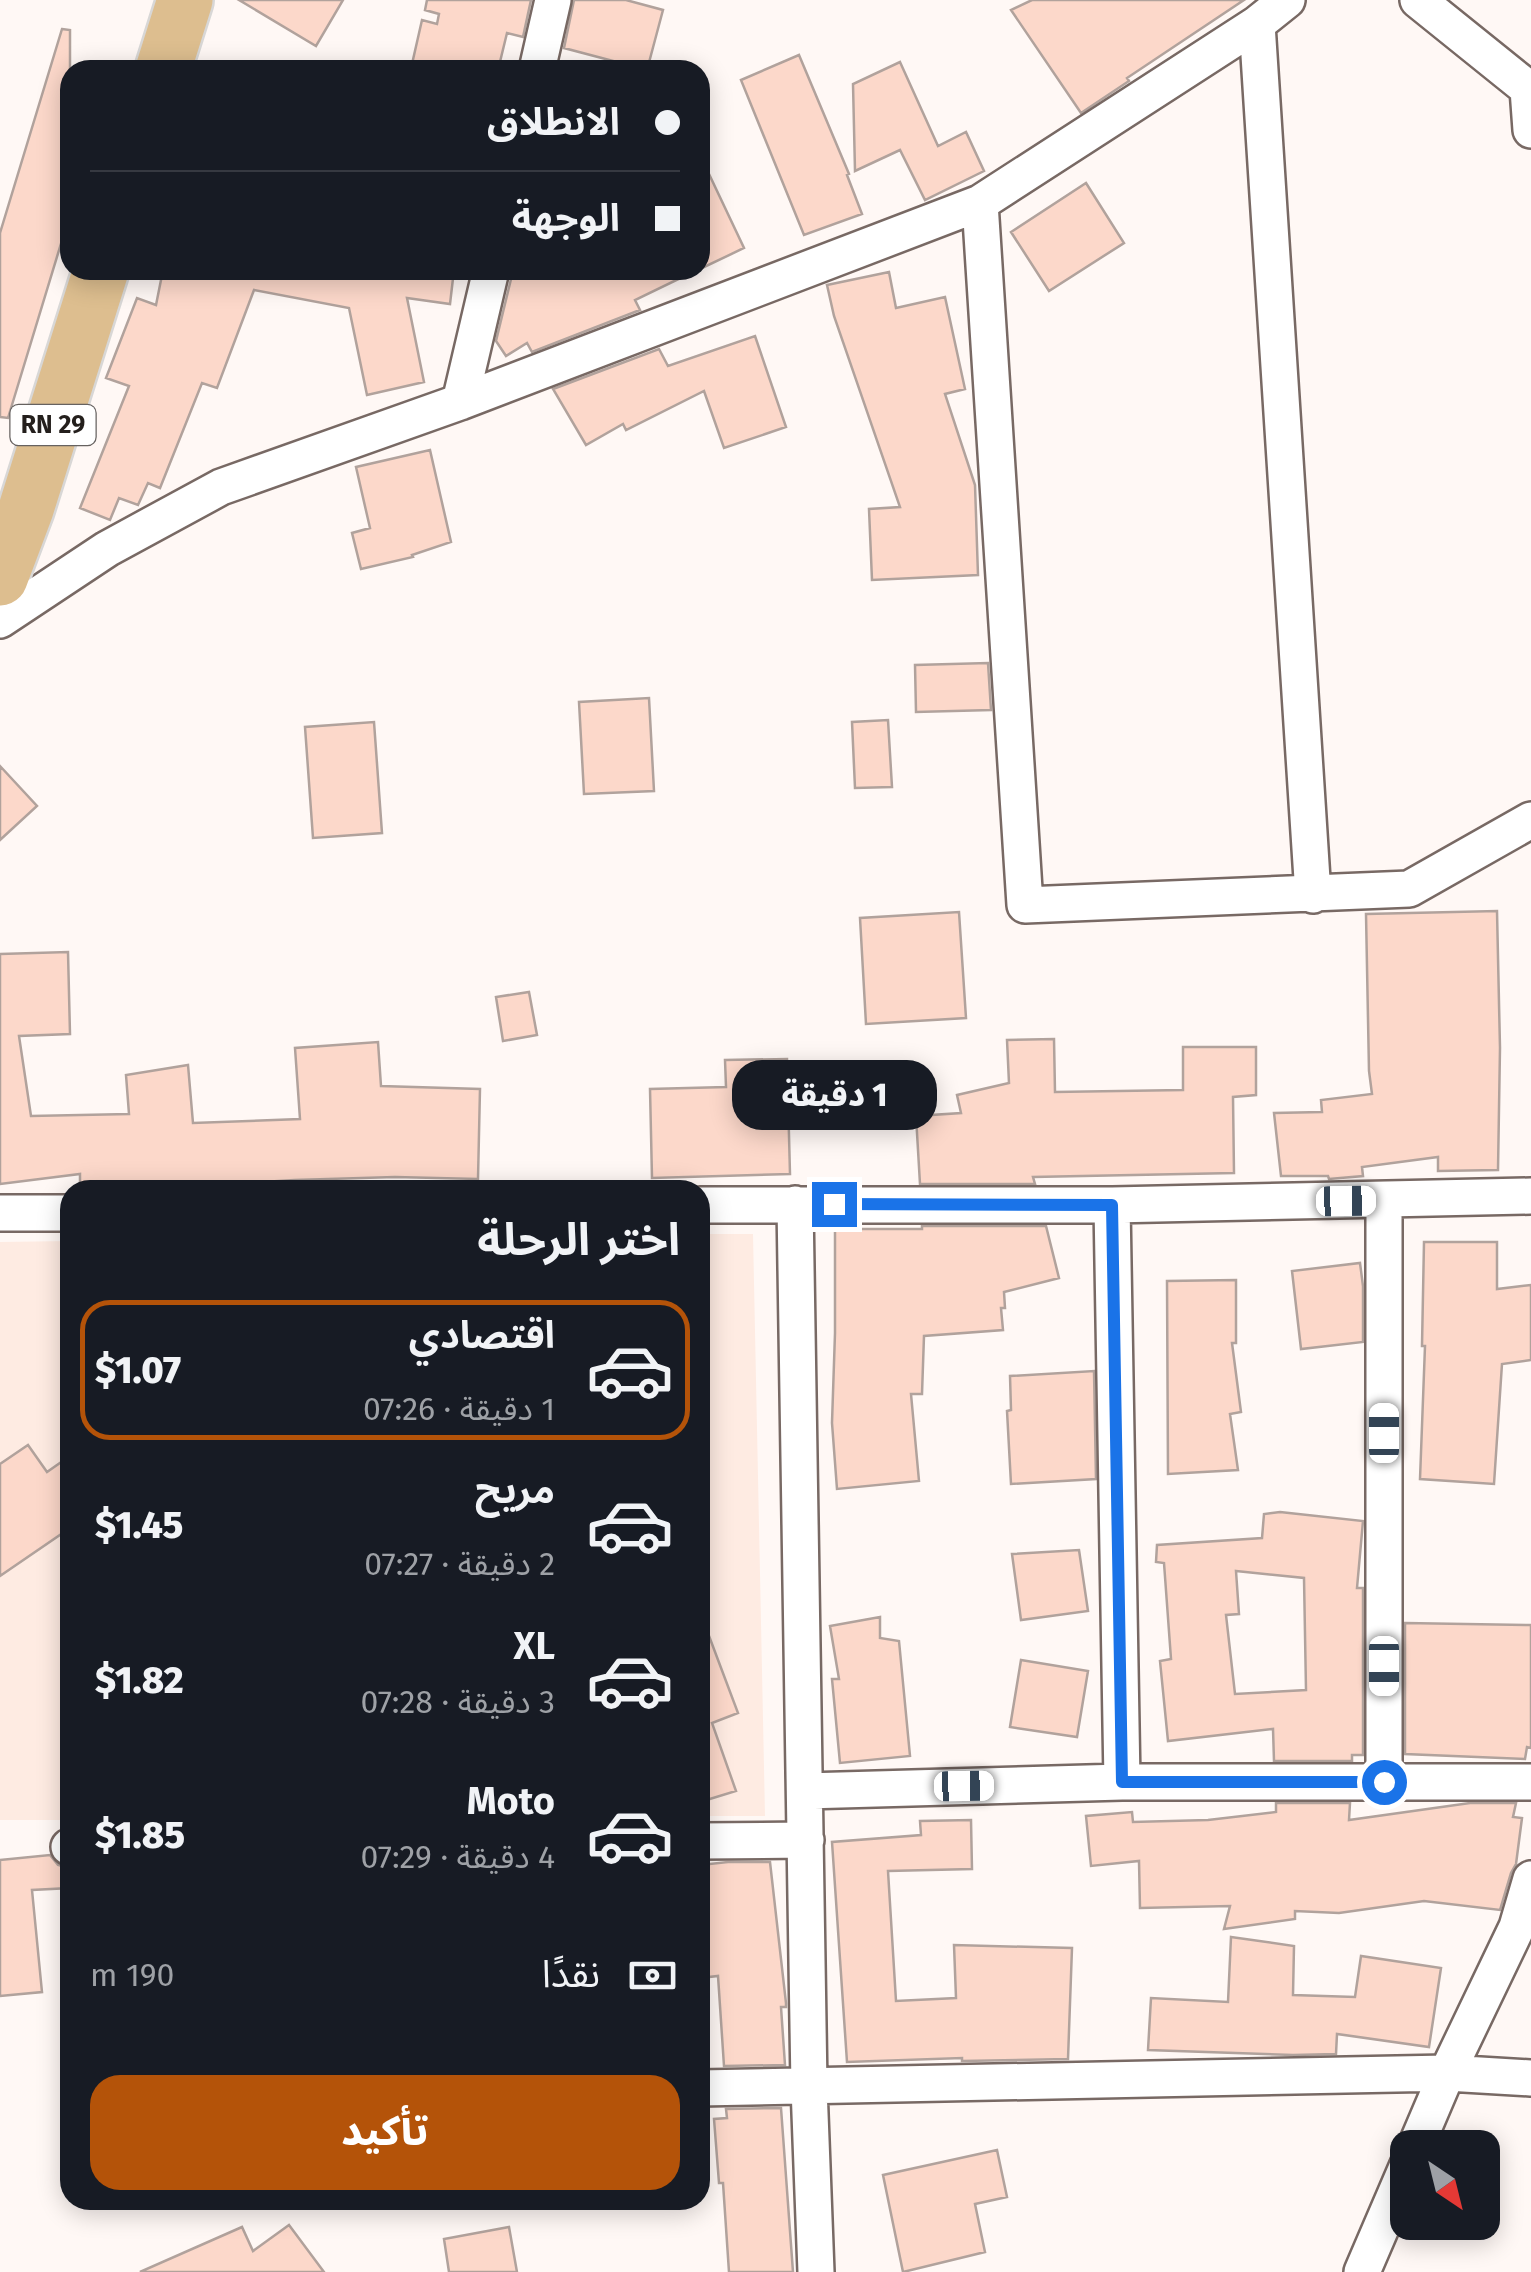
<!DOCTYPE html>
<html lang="ar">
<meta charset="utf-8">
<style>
:root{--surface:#171b24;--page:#242831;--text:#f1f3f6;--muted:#9ea1a6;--line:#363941;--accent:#b45309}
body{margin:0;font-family:"Fira Sans","Noto Sans Arabic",sans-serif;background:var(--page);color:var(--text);direction:rtl;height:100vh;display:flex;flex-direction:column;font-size:38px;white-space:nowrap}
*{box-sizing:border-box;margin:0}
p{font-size:32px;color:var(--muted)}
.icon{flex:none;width:55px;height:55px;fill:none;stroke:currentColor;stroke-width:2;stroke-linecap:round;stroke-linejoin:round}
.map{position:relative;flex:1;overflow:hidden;direction:ltr}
.panel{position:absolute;left:60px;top:1180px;width:650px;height:1030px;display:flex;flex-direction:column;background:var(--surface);border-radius:30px;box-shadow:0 5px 25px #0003;direction:rtl}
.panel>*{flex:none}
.hud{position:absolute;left:60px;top:60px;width:650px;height:220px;border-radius:30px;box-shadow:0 5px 25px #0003;direction:rtl;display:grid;align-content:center;height:220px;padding:0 30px;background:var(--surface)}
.needle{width:65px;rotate:145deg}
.controls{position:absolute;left:1390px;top:2130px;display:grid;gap:20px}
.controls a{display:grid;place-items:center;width:110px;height:110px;border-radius:20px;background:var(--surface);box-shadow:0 5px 25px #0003;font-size:50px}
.end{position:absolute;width:45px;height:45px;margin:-22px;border:12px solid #1a73e8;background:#fff;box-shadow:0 0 0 5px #fff}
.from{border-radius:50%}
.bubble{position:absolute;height:70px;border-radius:30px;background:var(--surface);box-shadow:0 5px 25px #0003;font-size:32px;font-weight:800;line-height:70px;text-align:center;direction:rtl}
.car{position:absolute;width:30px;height:60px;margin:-30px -15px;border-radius:12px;box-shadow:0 0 8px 2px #0007;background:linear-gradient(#fff 24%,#345 0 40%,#fff 0 76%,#345 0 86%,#fff 0)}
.hud b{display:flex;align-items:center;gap:35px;height:95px;font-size:38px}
.hud b+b{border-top:2px solid var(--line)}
.hud i{width:25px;height:25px;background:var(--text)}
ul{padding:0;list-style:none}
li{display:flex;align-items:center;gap:30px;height:140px;margin:0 20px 15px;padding:0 10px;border:5px solid transparent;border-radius:30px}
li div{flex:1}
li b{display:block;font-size:38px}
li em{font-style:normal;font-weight:800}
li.on{border-color:var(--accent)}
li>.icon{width:90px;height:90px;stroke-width:1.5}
h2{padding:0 30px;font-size:45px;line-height:120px}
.pay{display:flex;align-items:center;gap:25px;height:110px;padding:0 30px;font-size:38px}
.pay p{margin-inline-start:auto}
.button{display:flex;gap:20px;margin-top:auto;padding:20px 30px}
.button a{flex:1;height:115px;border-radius:30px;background:var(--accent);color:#fff;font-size:40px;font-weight:800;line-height:115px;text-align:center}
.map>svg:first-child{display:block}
.education{fill:#feebe2}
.building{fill:#fcd8ca;stroke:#b1a29c;stroke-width:2.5;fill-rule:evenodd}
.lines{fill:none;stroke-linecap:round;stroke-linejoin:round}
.street-casing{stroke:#786964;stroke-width:40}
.primary-casing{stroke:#d8d7d6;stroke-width:60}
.street{stroke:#fff;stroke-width:35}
.primary{stroke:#ddbe8f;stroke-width:55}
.route{stroke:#1a73e8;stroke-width:12}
.labels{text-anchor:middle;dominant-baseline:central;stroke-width:10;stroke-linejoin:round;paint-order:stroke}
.shield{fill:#fff;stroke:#666260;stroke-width:2.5}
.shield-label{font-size:25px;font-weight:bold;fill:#241f1c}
</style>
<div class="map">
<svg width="1531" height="2272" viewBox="0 0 1531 2272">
<rect width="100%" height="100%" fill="#fff8f5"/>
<path class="education" d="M 700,1234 L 753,1234 L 765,1816 L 700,1816 Z
M 70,1241 L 70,1820 L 0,1820 L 0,1242 Z"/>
<path class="building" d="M 239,0 L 343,0 L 316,46 Z
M 427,0 L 531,0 L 523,37 L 507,33 L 498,70 L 437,70 L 412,64 L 422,20 L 437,24 L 439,14 L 425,10 Z
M 574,0 L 626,0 L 663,10 L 647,70 L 564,48 Z
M 1032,0 L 1244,0 L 1127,78 L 1129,81 L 1081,113 L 1011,10 Z
M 62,29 L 70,30 L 70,214 L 8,418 L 0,417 L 0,233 Z
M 799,55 L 849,174 L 847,175 L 862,214 L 804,235 L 741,80 Z
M 900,62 L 938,146 L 966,132 L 984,171 L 925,200 L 900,150 L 855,171 L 853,84 Z
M 700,155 L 744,248 L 700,269 Z
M 1086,183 L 1124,243 L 1049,291 L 1011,232 Z
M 163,270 L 454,270 L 450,304 L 407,298 L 424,382 L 367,395 L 349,308 L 254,290 L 217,388 L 202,383 L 160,488 L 148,483 L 138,505 L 119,498 L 110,520 L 80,508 L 129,386 L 106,378 L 137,298 L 156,305 Z
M 520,270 L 697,270 L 635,300 L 640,310 L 532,352 L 527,343 L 506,356 L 496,341 L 512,275 Z
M 889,272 L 896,308 L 945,297 L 965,389 L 945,394 L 975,485 L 978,575 L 872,580 L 869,509 L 900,507 L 834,316 L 827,285 Z
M 755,336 L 786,427 L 724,448 L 704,391 L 626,430 L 623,424 L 586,445 L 553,389 L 659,349 L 668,366 Z
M 430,450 L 451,542 L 412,555 L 413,557 L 361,569 L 352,533 L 370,528 L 356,467 Z
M 988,663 L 991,710 L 916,712 L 915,665 Z
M 649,698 L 654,791 L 584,794 L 579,702 Z
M 888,720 L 892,787 L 855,788 L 852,722 Z
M 374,722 L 382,833 L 313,838 L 305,727 Z
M 0,766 L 37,806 L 0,840 Z
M 1497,911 L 1500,1048 L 1498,1170 L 1438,1171 L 1438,1157 L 1362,1167 L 1363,1176 L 1329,1179 L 1328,1176 L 1281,1176 L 1274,1113 L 1322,1112 L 1321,1100 L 1372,1094 L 1369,1071 L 1366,914 Z
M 959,912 L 966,1018 L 866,1024 L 860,918 Z
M 68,952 L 70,1034 L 19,1036 L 31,1116 L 129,1114 L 126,1075 L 188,1065 L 193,1123 L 300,1119 L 295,1048 L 378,1042 L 381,1086 L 480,1089 L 478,1179 L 395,1177 L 295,1180 L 136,1190 L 135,1185 L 80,1187 L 80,1174 L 0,1184 L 0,954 Z
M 529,992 L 537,1035 L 503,1041 L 496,997 Z
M 1054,1039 L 1055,1092 L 1183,1090 L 1183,1047 L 1256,1047 L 1256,1095 L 1233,1097 L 1234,1173 L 1033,1177 L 1035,1184 L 920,1184 L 916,1116 L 961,1113 L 957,1095 L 1009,1083 L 1007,1040 Z
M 787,1059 L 790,1174 L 652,1178 L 650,1089 L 726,1087 L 725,1060 Z
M 922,1226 L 1046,1226 L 1059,1278 L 1004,1292 L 1005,1308 L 1001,1308 L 1003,1330 L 924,1336 L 922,1394 L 911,1394 L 919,1481 L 837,1489 L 832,1423 L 835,1333 L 835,1229 L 922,1229 Z
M 1424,1242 L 1497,1242 L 1497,1289 L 1531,1285 L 1531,1360 L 1502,1364 L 1494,1484 L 1420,1479 L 1425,1346 L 1422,1346 Z
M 1360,1263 L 1363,1286 L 1363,1342 L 1301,1349 L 1292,1271 Z
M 1236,1280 L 1236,1343 L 1232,1343 L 1241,1412 L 1230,1414 L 1238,1470 L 1168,1474 L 1167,1281 Z
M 1094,1371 L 1096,1479 L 1011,1484 L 1007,1411 L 1011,1410 L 1010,1376 Z
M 28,1445 L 47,1472 L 70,1456 L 70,1528 L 0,1576 L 0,1464 Z
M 1280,1512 L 1363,1521 L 1357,1588 L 1363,1588 L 1363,1755 L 1352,1755 L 1352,1761 L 1274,1761 L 1273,1729 L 1168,1741 L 1160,1661 L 1171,1659 L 1164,1563 L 1156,1562 L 1157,1545 L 1262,1538 L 1264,1514 ZM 1236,1571 L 1304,1578 L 1306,1690 L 1235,1694 L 1226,1615 L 1239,1614 Z
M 1079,1550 L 1088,1611 L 1021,1620 L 1012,1554 Z
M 880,1617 L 880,1638 L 899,1641 L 910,1756 L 840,1763 L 832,1679 L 839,1679 L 830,1626 Z
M 703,1620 L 738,1713 L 712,1723 L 736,1791 L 700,1802 L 700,1621 Z
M 1405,1623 L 1531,1625 L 1531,1748 L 1527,1747 L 1525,1759 L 1405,1754 Z
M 1021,1660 L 1088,1671 L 1077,1737 L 1010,1727 Z
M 1276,1803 L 1350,1803 L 1349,1820 L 1470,1803 L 1516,1803 L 1513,1817 L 1522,1818 L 1516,1864 L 1511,1873 L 1500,1910 L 1424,1901 L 1339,1913 L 1295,1911 L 1295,1919 L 1224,1929 L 1230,1906 L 1140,1908 L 1139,1861 L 1091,1866 L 1086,1816 L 1132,1812 L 1133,1822 L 1208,1820 L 1276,1812 Z
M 971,1820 L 972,1869 L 888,1871 L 896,2001 L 956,1998 L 954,1945 L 1072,1948 L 1068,2059 L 962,2061 L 962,2058 L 847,2062 L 832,1842 L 921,1835 L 920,1821 Z
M 50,1855 L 58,1865 L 70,1868 L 70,1888 L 32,1890 L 42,1992 L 0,1996 L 0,1860 Z
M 728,1862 L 770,1862 L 786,2003 L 786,2007 L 781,2007 L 785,2065 L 724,2066 L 718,1976 L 700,1978 L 700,1865 Z
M 1231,1937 L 1294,1946 L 1293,1995 L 1355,1997 L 1361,1956 L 1441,1968 L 1429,2047 L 1337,2034 L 1336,2054 L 1293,2055 L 1148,2050 L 1151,1998 L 1228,2002 Z
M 781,2108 L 793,2272 L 729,2272 L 723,2183 L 719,2183 L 714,2119 L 727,2118 L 726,2109 Z
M 997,2150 L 1007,2197 L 975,2204 L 985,2252 L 903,2272 L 883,2175 Z
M 289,2225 L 324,2272 L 140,2272 L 242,2227 L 253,2251 Z
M 509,2227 L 517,2272 L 449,2272 L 444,2239 Z"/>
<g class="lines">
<g class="street-casing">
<path id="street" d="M 1418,0 L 1531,91
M 1257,24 L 1313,895
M 537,70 L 553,0
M 1528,89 L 1531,130
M 980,203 L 1025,905 L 1409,889 L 1531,820
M 460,402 L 491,270
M 0,620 L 107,549 L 221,487 L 460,402 L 980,203 L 1257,24 L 1287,0
M 795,1204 L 809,2087 L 816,2272
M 700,1205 L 1112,1205 L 1531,1196
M 1112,1205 L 1122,1782
M 0,1213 L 70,1213
M 1384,1782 L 1384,1201
M 805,1791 L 1122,1782 L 1531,1782
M 700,1841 L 806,1840
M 69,1847 L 70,1847
M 700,2088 L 1447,2073 L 1531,2078
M 1415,2148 L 1447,2073 L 1517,1927 L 1531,1879
M 1362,2272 L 1408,2165"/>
</g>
<g class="primary-casing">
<path id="primary" d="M 163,70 L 185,0
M 0,578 L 26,509 L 101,270"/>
</g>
<use href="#street" class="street"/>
<use href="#primary" class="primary"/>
</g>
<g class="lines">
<path class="route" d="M 834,1204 L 1112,1205 L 1122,1782 L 1384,1782"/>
</g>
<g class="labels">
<rect class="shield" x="10.5" y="405" width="85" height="40" rx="8"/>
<g class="shield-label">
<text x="53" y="425">RN 29</text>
</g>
</g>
</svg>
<div class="controls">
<a><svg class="needle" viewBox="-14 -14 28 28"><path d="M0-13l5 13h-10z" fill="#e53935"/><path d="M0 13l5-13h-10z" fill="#9ea1a6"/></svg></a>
</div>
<i class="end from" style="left:1384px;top:1782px"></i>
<i class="end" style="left:834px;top:1204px"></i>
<div class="bubble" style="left:732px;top:1060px;width:205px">1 دقيقة</div>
<i class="car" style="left:1346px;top:1201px;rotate:89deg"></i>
<i class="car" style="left:1384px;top:1433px;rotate:0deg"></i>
<i class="car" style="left:1384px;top:1666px;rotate:180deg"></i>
<i class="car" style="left:964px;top:1786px;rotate:89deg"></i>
<div class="hud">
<b><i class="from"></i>الانطلاق</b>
<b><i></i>الوجهة</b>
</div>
<section class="panel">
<h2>اختر الرحلة</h2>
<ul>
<li class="on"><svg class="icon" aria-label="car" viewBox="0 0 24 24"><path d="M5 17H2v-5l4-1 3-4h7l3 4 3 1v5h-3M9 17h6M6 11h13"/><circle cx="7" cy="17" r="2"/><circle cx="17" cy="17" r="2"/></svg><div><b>اقتصادي</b><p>1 دقيقة · 07:26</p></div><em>$1.07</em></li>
<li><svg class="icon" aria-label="car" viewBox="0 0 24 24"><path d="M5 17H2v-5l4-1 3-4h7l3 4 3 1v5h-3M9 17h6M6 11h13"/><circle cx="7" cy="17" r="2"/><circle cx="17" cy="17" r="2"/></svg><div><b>مريح</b><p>2 دقيقة · 07:27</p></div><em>$1.45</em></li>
<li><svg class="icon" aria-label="car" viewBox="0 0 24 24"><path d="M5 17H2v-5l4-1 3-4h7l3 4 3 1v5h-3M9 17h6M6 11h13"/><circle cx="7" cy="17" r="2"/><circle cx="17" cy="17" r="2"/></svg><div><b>XL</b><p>3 دقيقة · 07:28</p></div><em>$1.82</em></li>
<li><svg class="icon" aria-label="car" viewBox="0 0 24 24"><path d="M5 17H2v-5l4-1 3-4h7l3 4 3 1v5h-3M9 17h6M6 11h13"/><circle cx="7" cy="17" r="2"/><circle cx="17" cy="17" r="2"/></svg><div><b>Moto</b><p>4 دقيقة · 07:29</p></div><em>$1.85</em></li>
</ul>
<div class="pay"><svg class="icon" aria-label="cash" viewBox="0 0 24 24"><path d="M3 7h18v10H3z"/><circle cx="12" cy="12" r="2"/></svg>نقدًا<p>190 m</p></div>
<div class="button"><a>تأكيد</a></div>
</section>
</div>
